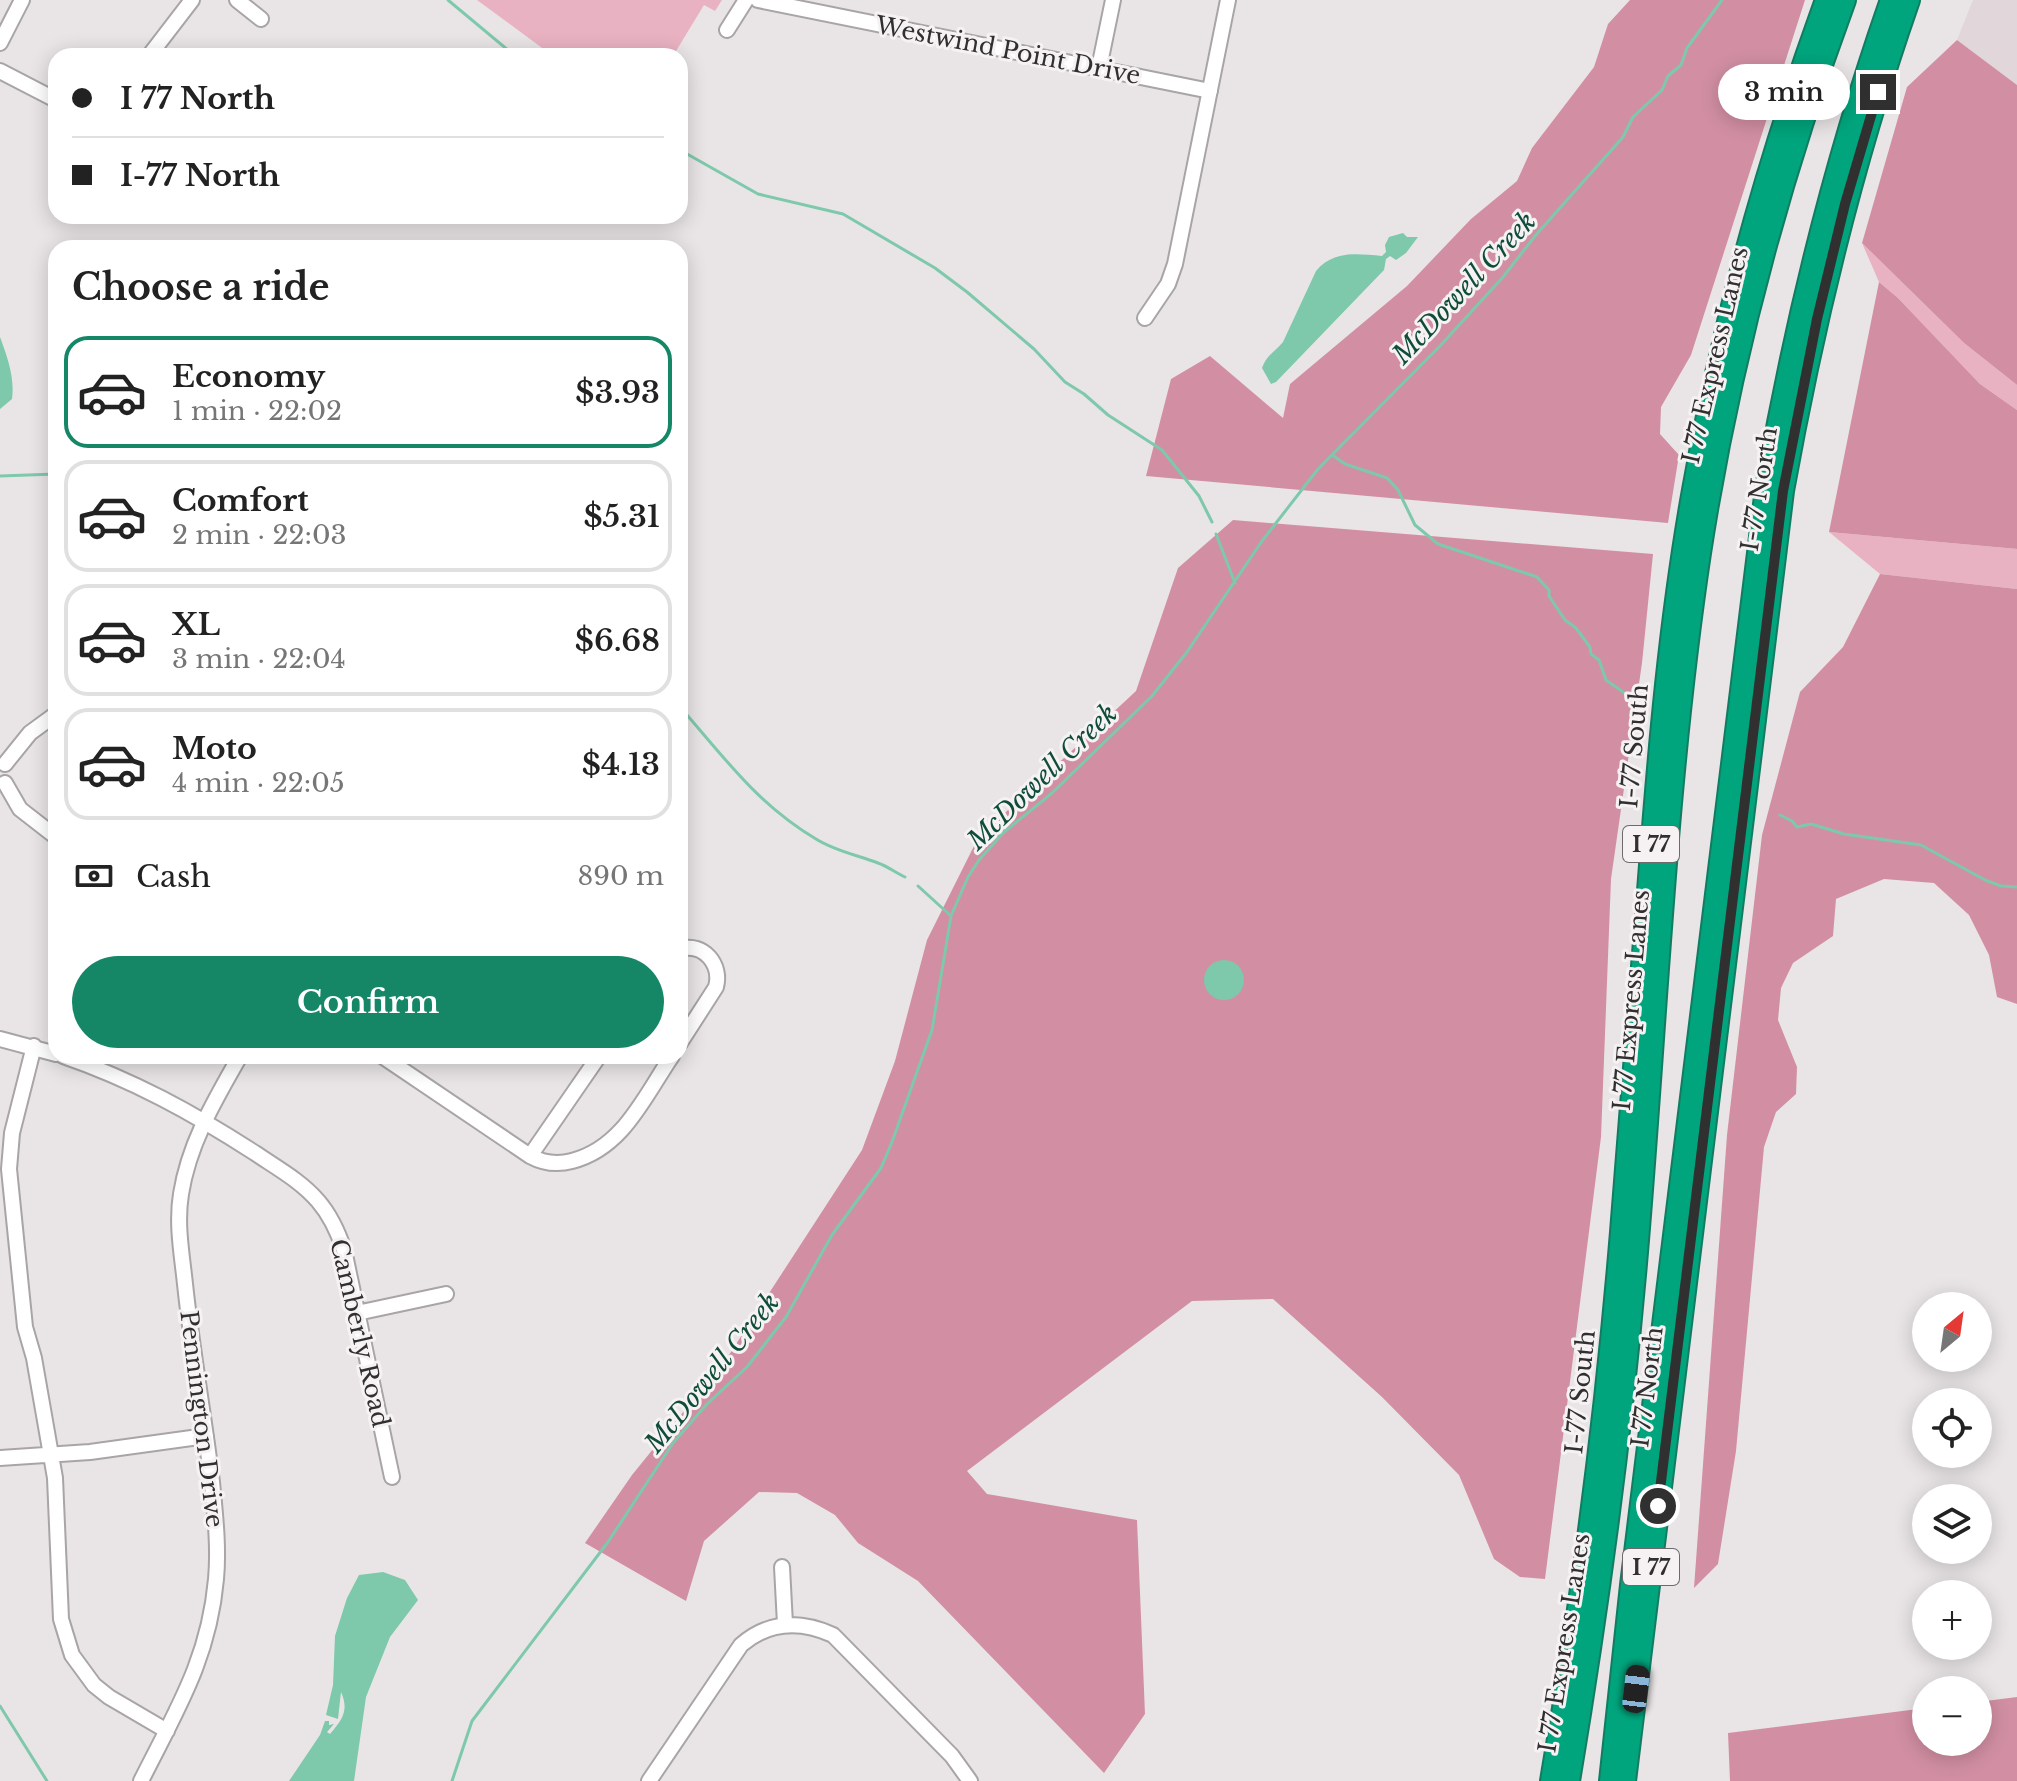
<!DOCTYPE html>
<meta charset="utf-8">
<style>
:root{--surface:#fff;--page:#f6f6f6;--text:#222;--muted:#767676;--line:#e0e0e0;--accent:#158767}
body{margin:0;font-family:"Libre Baskerville",serif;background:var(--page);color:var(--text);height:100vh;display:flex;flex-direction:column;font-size:30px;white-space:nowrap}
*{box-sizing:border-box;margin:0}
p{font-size:26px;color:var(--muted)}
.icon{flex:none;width:44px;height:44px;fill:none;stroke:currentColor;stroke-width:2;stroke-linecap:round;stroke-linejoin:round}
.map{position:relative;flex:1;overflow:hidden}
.panel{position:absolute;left:48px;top:240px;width:640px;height:824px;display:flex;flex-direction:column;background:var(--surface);border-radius:24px;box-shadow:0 4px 20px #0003}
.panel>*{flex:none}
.banner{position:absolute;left:48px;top:48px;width:640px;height:176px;border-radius:24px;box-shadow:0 4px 20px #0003;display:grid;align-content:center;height:176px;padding:0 24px;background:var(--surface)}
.needle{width:52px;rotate:29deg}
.fabs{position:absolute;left:1912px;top:1292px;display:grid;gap:16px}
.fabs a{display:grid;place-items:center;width:80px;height:80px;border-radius:50%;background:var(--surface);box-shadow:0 4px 20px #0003;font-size:40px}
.end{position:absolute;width:36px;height:36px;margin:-18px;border:10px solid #313030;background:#fff;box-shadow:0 0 0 4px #fff}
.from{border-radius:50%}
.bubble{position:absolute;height:56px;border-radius:28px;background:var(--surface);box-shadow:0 4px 20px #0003;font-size:26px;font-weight:600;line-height:56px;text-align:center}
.car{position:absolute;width:24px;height:48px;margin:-24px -12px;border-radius:10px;box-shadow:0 0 6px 2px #0007;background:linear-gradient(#222 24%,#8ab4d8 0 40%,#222 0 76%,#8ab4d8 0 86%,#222 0)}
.banner b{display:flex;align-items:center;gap:28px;height:76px;font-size:30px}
.banner b+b{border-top:2px solid var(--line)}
.banner i{width:20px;height:20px;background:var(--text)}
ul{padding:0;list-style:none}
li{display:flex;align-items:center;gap:24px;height:112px;margin:0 16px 12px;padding:0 8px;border:4px solid var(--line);border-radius:24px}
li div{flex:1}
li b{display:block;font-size:30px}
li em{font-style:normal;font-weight:600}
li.current{border-color:var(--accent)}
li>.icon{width:72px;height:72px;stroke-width:1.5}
h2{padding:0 24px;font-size:36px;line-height:96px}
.pay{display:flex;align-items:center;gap:20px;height:88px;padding:0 24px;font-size:30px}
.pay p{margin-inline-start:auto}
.primary-button{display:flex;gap:16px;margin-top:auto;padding:16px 24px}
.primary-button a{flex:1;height:92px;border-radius:48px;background:var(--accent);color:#fff;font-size:32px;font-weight:600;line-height:92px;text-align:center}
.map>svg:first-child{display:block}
.built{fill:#e1d6d9}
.green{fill:#e9b2c2}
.forest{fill:#d28fa3}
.water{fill:#7ec8ab}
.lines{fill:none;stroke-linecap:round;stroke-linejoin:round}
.stream{stroke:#7ec8ab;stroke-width:3}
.minor-casing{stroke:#a9a5a6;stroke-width:18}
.highway-casing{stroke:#127c62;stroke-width:24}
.minor{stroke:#fff;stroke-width:14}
.highway{stroke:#01a57d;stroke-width:20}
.route{stroke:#313030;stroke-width:10}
.labels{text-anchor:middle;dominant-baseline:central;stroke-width:6;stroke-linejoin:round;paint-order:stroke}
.shield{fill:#f6f2f3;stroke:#6c6a6a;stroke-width:2}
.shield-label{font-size:22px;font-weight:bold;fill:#313030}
.street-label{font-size:24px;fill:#313030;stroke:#f6f2f3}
.water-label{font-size:26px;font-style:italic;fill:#0f4d3a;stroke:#f6f2f3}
</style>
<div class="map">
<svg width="2017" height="1781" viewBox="0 0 2017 1781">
<rect width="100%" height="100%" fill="#e9e5e6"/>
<path class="built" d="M 1973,0 L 2017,0 L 2017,85 L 1957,40 Z"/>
<path class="green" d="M 477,0 L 722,0 L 715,11 L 704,5 L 673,56 L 553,56 Z
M 1862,243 L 1964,343 L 2017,385 L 2017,410 L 1980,384 L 1898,298 L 1879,282 Z
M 1829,532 L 2017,549 L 2017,589 L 1880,574 Z"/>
<path class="forest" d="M 1630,0 L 1805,0 L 1691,355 L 1661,407 L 1660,434 L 1679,455 L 1668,523 L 1146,476 L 1171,379 L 1210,356 L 1283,418 L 1290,384 L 1407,286 L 1471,219 L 1517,181 L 1532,148 L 1594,67 L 1608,24 Z
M 1957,40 L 2017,85 L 2017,385 L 1964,343 L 1862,243 L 1907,87 Z
M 1879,282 L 1898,298 L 1980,384 L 2017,410 L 2017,549 L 1829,532 Z
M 1233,520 L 1653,554 L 1642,663 L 1611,879 L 1601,1137 L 1545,1579 L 1520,1577 L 1494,1559 L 1459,1475 L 1382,1397 L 1273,1299 L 1192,1301 L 967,1471 L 987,1494 L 1137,1520 L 1145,1714 L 1104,1773 L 918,1581 L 858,1543 L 835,1515 L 797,1493 L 759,1492 L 704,1541 L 686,1601 L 585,1543 L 632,1475 L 727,1358 L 862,1150 L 895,1061 L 927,940 L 978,838 L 1136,691 L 1178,568 Z
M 1880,574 L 2017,589 L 2017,1004 L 1997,997 L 1989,955 L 1969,915 L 1934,883 L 1884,879 L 1836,899 L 1833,936 L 1793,963 L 1781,988 L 1778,1020 L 1797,1067 L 1796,1094 L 1776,1112 L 1764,1147 L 1736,1451 L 1718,1564 L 1694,1588 L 1727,1135 L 1762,835 L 1800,692 L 1843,647 Z
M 2017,1697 L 2017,1781 L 1730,1781 L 1728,1733 L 1926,1708 L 1926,1742 L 1978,1742 L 1978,1702 Z"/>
<path class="water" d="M 1403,233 L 1407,237 L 1418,237 L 1406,253 L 1396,260 L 1390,256 L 1386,259 L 1384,270 L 1276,382 L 1271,384 L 1262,368 C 1267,354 1275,352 1283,342 L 1316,271 C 1334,250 1357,254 1382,256 L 1386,252 L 1385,245 L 1389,237 Z
M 0,337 C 7,356 15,378 12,399 L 0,409 Z
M1204 980a20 20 0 1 1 40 0a20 20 0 1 1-40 0Z
M 383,1572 L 405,1580 L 418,1600 L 390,1637 L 366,1697 L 354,1781 L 289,1781 L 320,1735 L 325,1721 L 329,1721 L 329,1725 L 334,1724 L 327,1732 L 330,1734 C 343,1719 349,1710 341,1692 L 338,1719 L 326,1715 L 333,1685 L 335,1636 L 347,1598 L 359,1575 Z"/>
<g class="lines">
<path class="stream" d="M 448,0 L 515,56
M 680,150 L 758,194 L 843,214 L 935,268 L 967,292 L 1034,349 L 1065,382 L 1084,394 L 1108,415 L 1162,450 L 1199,496 L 1212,522
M 1332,455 L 1345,464 L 1387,478 L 1398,490 L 1415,525 L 1438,544 L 1537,577 L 1549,590 L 1549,596 L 1565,620 L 1576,628 L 1590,647 L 1591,654 L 1599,660 L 1606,680 L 1626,694
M 0,476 L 56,474
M 1216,534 L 1235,583
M 680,707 C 725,758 756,803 816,839 C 835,851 857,855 878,863 C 887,866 896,873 905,877
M 1780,815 L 1792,821 L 1797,827 L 1811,824 L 1844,834 L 1921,845 L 1985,880 L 2001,886 L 2017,887
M 918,886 L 951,916
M 0,1706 L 47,1781
M 452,1781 L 472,1721 L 608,1542 L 673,1443 L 707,1404 L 747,1367 L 786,1317 L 832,1235 L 881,1168 L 892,1142 L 932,1030 L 951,916 L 968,877 L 979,860 L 1003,833 L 1052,793 L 1152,696 L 1187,652 L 1262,541 L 1318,469 L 1440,346 L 1503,277 L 1535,236 L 1623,137 L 1633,117 L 1662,90 L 1668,76 L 1681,65 L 1687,48 L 1722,0"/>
<g class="minor-casing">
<path id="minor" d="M 237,0 L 261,19
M 758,0 L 1210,91
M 727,30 L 746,0
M 0,43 L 22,0
M 149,56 L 192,0
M 1099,68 L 1113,0
M 0,71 L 56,100
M 1145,318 L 1168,284 L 1175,264 L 1228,0
M 5,764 L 30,733 L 56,714
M 5,783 L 20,809 L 56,837
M 680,949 C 704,942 722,965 716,987 L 680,1043
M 0,1039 L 56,1054
M 34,1046 L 12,1133 L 9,1169 L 25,1327 L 34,1358 L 55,1478 L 61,1619 L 72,1655 L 94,1685 L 109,1697 L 167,1731
M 63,1056 C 133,1080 193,1113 255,1153 C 277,1168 301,1181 318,1201 C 331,1216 338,1232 344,1250 L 392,1477
M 382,1056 L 530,1156 C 543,1163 557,1165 572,1161 C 623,1148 644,1097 672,1056
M 530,1156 L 599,1056
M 357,1313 L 446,1294
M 0,1458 L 90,1452 L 206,1436
M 782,1567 L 785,1624
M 141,1781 C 176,1711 209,1659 216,1579 C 219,1547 215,1514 212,1482 C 204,1416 192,1351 185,1284 C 182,1255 176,1224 181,1194 C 189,1143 215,1100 240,1056
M 649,1781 L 741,1645 C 769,1621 800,1620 833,1635 L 952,1756 L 970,1781"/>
</g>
<g class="highway-casing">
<path id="highway" d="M 1551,1781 C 1582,1599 1606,1416 1621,1232 C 1631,1114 1640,996 1649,878 C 1659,748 1670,619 1693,490 C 1722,323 1768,159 1826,0
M 1569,1781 C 1599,1602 1623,1422 1638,1240 C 1657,1012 1666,779 1700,553 C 1729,364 1779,179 1845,0
M 1610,1781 L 1631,1585 L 1766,488 C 1795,322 1835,159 1891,0
M 1625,1781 L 1783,491 C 1813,324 1853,160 1909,0"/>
</g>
<use href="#minor" class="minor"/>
<use href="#highway" class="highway"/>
</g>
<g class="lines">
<path class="route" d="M 1658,1506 L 1783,491 L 1817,319 L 1845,204 L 1878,92"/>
</g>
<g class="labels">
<g class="shield">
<rect x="1623" y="826" width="56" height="36" rx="6"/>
<rect x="1623" y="1549" width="56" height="36" rx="6"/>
</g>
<g class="shield-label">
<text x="1651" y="844">I 77</text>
<text x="1651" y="1567">I 77</text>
</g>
<g class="street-label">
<text transform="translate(1008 50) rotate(11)">Westwind Point Drive</text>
<text transform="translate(1715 355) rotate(-77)">I 77 Express Lanes</text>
<text transform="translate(1759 489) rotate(-81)">I-77 North</text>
<text transform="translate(1634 746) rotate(-85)">I-77 South</text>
<text transform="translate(1631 1000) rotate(-85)">I 77 Express Lanes</text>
<text transform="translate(360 1333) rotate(77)">Camberly Road</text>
<text transform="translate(1647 1387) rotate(-83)">I 77 North</text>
<text transform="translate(1580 1392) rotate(-84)">I-77 South</text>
<text transform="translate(202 1419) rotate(83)">Pennington Drive</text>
<text transform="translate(1564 1643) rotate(-81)">I 77 Express Lanes</text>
</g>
<g class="water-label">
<text transform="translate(1464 288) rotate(-47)">McDowell Creek</text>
<text transform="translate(1042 777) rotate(-44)">McDowell Creek</text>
<text transform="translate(712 1373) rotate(-51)">McDowell Creek</text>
</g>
</g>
</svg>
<div class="fabs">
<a><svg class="needle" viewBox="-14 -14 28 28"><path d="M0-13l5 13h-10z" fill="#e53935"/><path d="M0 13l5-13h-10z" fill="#767676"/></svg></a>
<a><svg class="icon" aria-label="locate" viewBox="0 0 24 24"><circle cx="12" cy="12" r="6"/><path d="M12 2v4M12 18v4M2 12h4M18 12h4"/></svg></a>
<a><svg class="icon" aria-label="layers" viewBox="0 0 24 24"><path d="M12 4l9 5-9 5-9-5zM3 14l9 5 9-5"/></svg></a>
<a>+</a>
<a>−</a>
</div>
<i class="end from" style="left:1658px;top:1506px"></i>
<i class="end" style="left:1878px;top:92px"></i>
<div class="bubble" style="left:1718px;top:64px;width:132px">3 min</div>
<i class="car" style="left:1636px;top:1689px;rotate:7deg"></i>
<div class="banner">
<b><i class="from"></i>I 77 North</b>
<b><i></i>I-77 North</b>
</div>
<section class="panel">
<h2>Choose a ride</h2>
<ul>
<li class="current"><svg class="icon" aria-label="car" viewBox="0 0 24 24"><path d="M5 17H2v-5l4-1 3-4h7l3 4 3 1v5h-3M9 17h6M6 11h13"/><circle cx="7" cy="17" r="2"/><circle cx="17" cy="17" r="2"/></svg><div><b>Economy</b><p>1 min · 22:02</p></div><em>$3.93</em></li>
<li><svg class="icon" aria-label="car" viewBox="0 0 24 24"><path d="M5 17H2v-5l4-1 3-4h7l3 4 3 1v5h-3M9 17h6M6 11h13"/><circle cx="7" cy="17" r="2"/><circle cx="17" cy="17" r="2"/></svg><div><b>Comfort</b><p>2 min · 22:03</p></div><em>$5.31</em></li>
<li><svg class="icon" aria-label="car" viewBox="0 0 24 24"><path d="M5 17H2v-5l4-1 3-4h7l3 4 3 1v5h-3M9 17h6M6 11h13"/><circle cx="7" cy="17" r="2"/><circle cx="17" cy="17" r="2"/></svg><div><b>XL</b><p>3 min · 22:04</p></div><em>$6.68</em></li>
<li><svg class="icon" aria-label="car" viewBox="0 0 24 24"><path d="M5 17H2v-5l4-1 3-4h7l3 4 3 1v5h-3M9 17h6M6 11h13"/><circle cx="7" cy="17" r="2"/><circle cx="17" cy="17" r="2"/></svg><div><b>Moto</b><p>4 min · 22:05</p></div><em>$4.13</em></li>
</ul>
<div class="pay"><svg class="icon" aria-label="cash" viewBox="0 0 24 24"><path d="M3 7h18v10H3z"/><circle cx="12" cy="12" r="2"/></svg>Cash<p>890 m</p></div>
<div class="primary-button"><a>Confirm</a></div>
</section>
</div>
